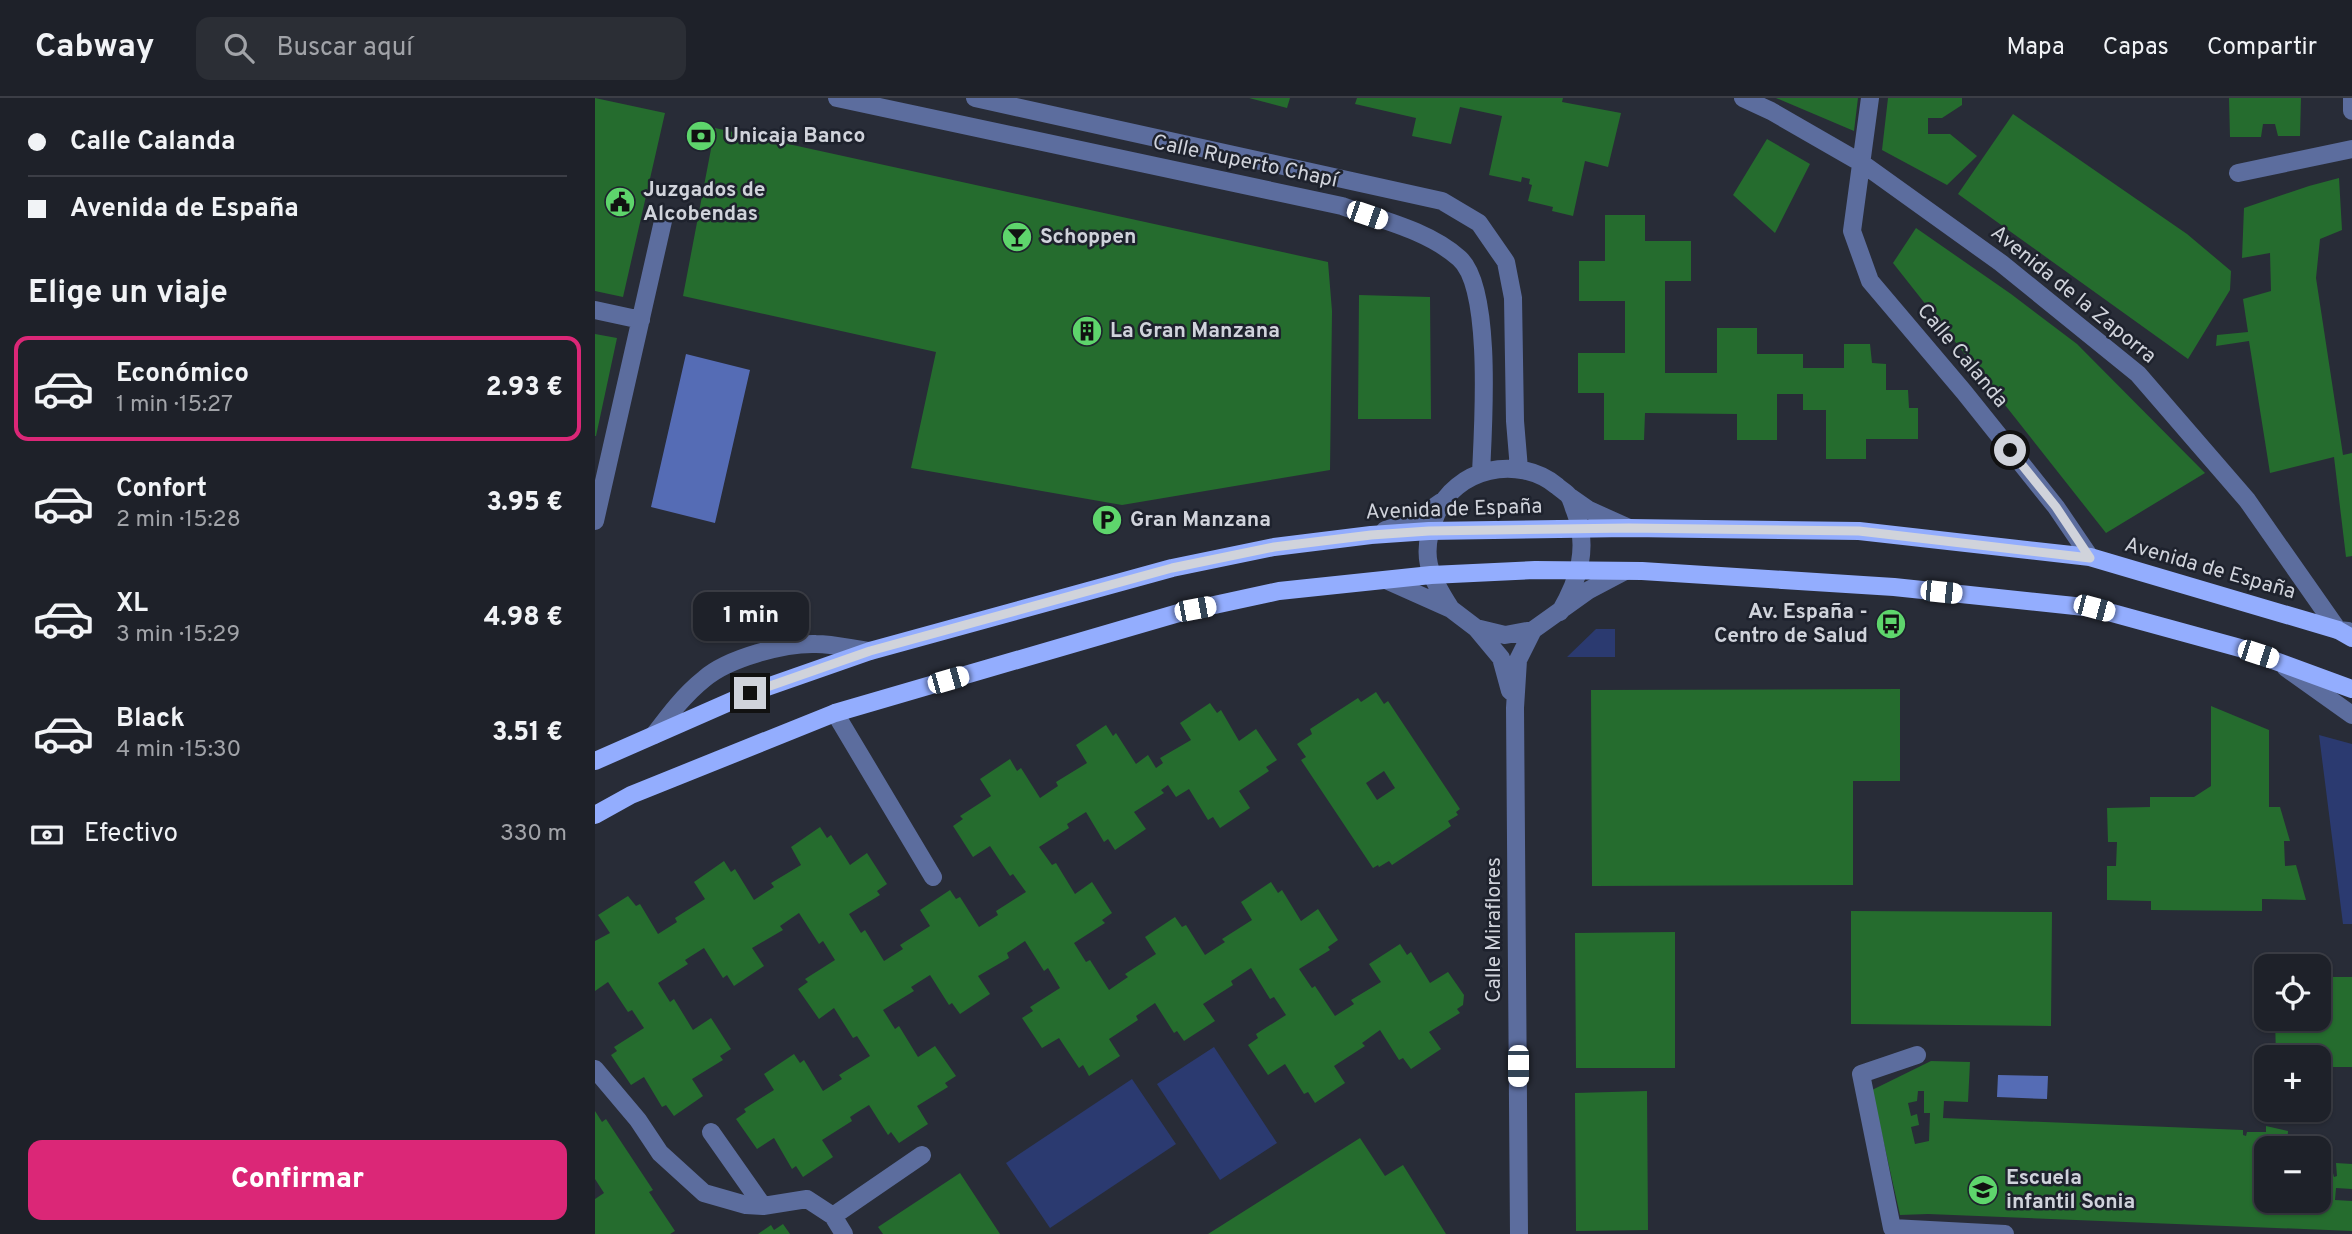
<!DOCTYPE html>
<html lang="es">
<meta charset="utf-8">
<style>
:root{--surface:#1e2129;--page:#2b2e35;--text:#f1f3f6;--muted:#a1a3a8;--line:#3c3e46;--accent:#db2777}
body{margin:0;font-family:Overpass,sans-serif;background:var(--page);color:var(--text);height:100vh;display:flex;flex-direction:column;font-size:26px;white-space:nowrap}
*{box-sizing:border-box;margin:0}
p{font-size:23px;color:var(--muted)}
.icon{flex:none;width:38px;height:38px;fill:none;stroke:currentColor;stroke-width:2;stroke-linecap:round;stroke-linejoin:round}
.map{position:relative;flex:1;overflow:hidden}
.panel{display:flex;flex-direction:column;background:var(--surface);width:595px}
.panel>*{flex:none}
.top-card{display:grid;align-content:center;height:154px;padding:0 28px;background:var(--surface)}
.buttons{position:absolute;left:1659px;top:856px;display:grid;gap:14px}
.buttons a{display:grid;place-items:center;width:77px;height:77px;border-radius:14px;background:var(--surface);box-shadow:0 2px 5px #0004,0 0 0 2px var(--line);font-size:35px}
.end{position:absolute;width:32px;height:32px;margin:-16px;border:9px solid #d0d3db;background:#111;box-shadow:0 0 0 4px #111}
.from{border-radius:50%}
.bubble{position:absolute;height:49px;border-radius:14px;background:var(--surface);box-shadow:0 2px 5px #0004,0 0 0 2px var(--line);font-size:23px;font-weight:800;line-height:49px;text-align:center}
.car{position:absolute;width:21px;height:42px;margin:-21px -10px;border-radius:9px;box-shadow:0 0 5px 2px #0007;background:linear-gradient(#fff 24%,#345 0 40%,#fff 0 76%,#345 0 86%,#fff 0)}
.top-card b{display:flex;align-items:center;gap:24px;height:66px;font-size:26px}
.top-card b+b{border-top:2px solid var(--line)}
.top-card i{width:18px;height:18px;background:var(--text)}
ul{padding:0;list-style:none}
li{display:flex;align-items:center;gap:21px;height:105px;margin:0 14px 10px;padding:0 14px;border:4px solid transparent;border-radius:14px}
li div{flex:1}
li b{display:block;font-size:26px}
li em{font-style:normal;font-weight:800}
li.active{border-color:var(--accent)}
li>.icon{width:63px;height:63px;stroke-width:1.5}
h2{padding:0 28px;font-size:32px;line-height:84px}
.pay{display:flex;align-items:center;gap:18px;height:77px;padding:0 28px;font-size:26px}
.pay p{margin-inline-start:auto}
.button{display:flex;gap:14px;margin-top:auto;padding:14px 28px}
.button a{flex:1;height:80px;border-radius:14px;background:var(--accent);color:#fff;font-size:28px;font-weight:800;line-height:80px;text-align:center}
header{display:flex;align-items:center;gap:42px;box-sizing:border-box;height:98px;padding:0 35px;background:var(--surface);border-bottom:2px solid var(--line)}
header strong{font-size:33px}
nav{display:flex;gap:38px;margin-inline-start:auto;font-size:24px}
.search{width:490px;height:63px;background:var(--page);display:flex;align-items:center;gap:18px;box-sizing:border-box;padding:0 24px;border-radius:14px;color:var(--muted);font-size:26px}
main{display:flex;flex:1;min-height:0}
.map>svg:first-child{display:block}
.green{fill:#2b3a70}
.water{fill:#556cb5}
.building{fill:#256c2e;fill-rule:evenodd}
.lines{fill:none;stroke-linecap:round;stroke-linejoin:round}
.minor{stroke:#5c6d9e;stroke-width:18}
.major{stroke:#93adfe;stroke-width:18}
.route{stroke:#d0d3db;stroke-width:9}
.labels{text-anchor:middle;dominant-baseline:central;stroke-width:5;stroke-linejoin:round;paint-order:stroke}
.poi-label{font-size:21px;font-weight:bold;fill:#d0d3db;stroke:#1e222d;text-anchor:start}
.street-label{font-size:21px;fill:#d0d3db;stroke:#1e222d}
</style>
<header>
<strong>Cabway</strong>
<div class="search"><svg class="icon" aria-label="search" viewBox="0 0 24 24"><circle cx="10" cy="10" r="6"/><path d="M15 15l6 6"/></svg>Buscar aquí</div>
<nav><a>Mapa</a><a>Capas</a><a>Compartir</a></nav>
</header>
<main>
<section class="panel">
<div class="top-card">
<b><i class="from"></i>Calle Calanda</b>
<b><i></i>Avenida de España</b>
</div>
<h2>Elige un viaje</h2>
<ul>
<li class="active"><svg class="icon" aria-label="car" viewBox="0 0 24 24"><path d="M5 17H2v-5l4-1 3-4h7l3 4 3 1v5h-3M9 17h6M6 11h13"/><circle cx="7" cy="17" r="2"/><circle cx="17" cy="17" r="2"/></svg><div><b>Económico</b><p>1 min · 15:27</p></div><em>2.93 €</em></li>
<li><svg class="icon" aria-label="car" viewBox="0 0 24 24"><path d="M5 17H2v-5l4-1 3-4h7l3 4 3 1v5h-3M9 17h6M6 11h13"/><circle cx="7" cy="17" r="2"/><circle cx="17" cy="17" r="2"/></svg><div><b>Confort</b><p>2 min · 15:28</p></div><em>3.95 €</em></li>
<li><svg class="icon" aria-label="car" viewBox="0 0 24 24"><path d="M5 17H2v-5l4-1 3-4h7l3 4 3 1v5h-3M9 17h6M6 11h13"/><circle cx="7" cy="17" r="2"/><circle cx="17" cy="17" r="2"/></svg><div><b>XL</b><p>3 min · 15:29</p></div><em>4.98 €</em></li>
<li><svg class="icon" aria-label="car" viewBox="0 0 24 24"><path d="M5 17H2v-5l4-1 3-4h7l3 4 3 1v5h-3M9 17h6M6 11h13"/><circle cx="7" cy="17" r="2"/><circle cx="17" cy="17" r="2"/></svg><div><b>Black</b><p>4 min · 15:30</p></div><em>3.51 €</em></li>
</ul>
<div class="pay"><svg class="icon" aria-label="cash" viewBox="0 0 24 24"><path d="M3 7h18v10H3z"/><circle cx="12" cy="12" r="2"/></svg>Efectivo<p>330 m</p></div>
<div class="button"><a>Confirmar</a></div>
</section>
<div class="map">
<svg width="1757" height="1136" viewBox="0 0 1757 1136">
<rect width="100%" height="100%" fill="#282c37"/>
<path class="green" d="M 1001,531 L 1020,531 L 1020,559 L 972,559 Z
M 1724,637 L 1757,646 L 1757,826 L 1748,826 Z
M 619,949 L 682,1045 L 625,1082 L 562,986 Z
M 537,981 L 581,1046 L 455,1130 L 411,1065 Z"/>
<path class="water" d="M 91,256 L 155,272 L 120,425 L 56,409 Z
M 1403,977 L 1453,978 L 1452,1001 L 1402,999 Z"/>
<path class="building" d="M 0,0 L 70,15 L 28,199 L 0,193 Z
M 654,0 L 695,0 L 692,10 Z
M 762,0 L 968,0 L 967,4 L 1026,15 L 1013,69 L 990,63 L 978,118 L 957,113 L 958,109 L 933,103 L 937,87 L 934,86 L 935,81 L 927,79 L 926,84 L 894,77 L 907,18 L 865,9 L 856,46 L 817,38 L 821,20 L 760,6 Z
M 1181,0 L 1263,0 L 1259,33 Z
M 1293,0 L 1367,0 L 1367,7 L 1347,20 L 1333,20 L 1333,36 L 1355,36 L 1382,58 L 1352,87 L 1287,52 Z
M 1634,0 L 1706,0 L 1705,38 L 1683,38 L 1680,26 L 1668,26 L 1666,39 L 1635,39 Z
M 1418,16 L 1592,136 L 1636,173 L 1635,192 L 1593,261 L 1363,96 Z
M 120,30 L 733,164 L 737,213 L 735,372 L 527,407 L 316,370 L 341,254 L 88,198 Z
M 1172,41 L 1215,66 L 1180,135 L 1138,97 Z
M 1744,80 L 1747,132 L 1725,141 L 1721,180 L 1748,357 L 1757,355 L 1757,458 L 1751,459 L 1739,359 L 1675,375 L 1654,243 L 1621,248 L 1622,237 L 1653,234 L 1648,201 L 1676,193 L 1675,155 L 1647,160 L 1649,110 L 1714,88 Z
M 1010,117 L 1050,117 L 1050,143 L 1096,143 L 1096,183 L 1070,183 L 1070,275 L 1122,275 L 1122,230 L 1162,230 L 1162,256 L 1208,256 L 1208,270 L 1249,270 L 1249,246 L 1275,246 L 1277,265 L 1291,266 L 1291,292 L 1313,292 L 1314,310 L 1323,310 L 1323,341 L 1271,341 L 1271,361 L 1231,361 L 1231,312 L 1208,312 L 1208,296 L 1182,296 L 1182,342 L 1142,342 L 1142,316 L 1050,315 L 1049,342 L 1009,342 L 1009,295 L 983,295 L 983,255 L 1030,255 L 1030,203 L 984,203 L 984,163 L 1010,163 Z
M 1321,130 L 1416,196 L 1482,246 L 1610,375 L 1511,435 L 1298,165 Z
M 764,197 L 835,199 L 836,321 L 763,321 Z
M 0,236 L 22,240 L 1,338 L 0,338 Z
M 1305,591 L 1305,683 L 1258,683 L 1258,787 L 997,788 L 996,592 Z
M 781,594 L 789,606 L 793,603 L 865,711 L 861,714 L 863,717 L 853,723 L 856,728 L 797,767 L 794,763 L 784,769 L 783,767 L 778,770 L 706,662 L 711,659 L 702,646 L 717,636 L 715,631 L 763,600 L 766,604 ZM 789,673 L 800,690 L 782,702 L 771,685 Z
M 615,605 L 622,615 L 626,612 L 644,643 L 661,631 L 682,662 L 671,669 L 674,673 L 644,693 L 655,710 L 625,730 L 618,719 L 613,722 L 594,691 L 581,699 L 573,687 L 566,692 L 569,695 L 539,714 L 551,731 L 520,752 L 513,741 L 509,744 L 491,714 L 472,726 L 474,730 L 444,749 L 457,767 L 461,765 L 480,796 L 497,784 L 517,815 L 507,822 L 510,825 L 479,845 L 491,864 L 495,862 L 514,892 L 533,879 L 530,876 L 561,856 L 550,839 L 580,819 L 587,829 L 591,827 L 610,857 L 630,844 L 627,841 L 657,822 L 646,804 L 676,784 L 683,795 L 687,792 L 706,823 L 723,811 L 743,842 L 733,849 L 735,852 L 704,871 L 717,890 L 720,888 L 740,918 L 759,906 L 756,902 L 786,884 L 774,866 L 805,846 L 812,857 L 816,854 L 835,885 L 853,874 L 869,897 L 868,907 L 862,911 L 865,915 L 834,934 L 846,951 L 816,971 L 808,960 L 804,962 L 785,932 L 767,945 L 770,948 L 739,968 L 750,985 L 720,1005 L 713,994 L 709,996 L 690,966 L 673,977 L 653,947 L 663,940 L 661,936 L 691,917 L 679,899 L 675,901 L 656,870 L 636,883 L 638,887 L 608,906 L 620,923 L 589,943 L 582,933 L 579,935 L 560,905 L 541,918 L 543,922 L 514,941 L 525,958 L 494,978 L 488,967 L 484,970 L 464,940 L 447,950 L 427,920 L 438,913 L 435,909 L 465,890 L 453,870 L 449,873 L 430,843 L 412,855 L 414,860 L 383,878 L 395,896 L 365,916 L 357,905 L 354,907 L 335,877 L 316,889 L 319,893 L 288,912 L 300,931 L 304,928 L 323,959 L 340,948 L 361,978 L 350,985 L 353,989 L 322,1008 L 333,1026 L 304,1045 L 296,1034 L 293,1037 L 274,1007 L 261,1015 L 255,1019 L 257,1023 L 227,1042 L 238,1059 L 208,1079 L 201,1068 L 197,1071 L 179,1040 L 162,1051 L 141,1021 L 151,1014 L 149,1011 L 179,992 L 169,976 L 199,956 L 205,965 L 209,962 L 228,993 L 247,981 L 244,977 L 275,958 L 262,938 L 258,940 L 239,910 L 224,921 L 203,891 L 213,884 L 210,881 L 240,862 L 228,843 L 224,846 L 204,815 L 185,828 L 188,832 L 157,850 L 169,868 L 139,888 L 132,877 L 128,880 L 109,850 L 90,862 L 93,866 L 63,885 L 75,904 L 79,901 L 98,932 L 116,920 L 136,951 L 125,958 L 128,962 L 97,981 L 108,998 L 79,1018 L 71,1007 L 67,1009 L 49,979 L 36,987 L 16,957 L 22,953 L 19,949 L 49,930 L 37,912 L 33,914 L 13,884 L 0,893 L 0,843 L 15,835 L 3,817 L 33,798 L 41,808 L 45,806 L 63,836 L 82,824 L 80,820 L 110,801 L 99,784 L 129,763 L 136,774 L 140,771 L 159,802 L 179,789 L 176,785 L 206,767 L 196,749 L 225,729 L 232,740 L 236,737 L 255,767 L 272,755 L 292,786 L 282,793 L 285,797 L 254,816 L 266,835 L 270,832 L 289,863 L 308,851 L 305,847 L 335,828 L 325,812 L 355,792 L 361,801 L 365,799 L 384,829 L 403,817 L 401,813 L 431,794 L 418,776 L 415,778 L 395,748 L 378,759 L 358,728 L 368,721 L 365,718 L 396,698 L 385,681 L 415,661 L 422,673 L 426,670 L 445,700 L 463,688 L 461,684 L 492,665 L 481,647 L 511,627 L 518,638 L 521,635 L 541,666 L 553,657 L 561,670 L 568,665 L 565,660 L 596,642 L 585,625 Z
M 1616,608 L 1674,632 L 1674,709 L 1685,709 L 1695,743 L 1689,743 L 1690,768 L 1701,767 L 1711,802 L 1667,801 L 1667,813 L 1556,812 L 1556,803 L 1512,802 L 1512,768 L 1521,768 L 1522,744 L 1513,744 L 1512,710 L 1555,709 L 1555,699 L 1599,699 L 1616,688 Z
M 1256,813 L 1457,814 L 1456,928 L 1256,926 Z
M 1080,834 L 1080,970 L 981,970 L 980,835 Z
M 1724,879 L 1757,879 L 1757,969 L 1724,969 L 1724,959 L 1681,959 L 1680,920 L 1724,920 Z
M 1336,963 L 1375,964 L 1373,1004 L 1349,1003 L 1348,1020 L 1648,1032 L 1648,1037 L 1651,1038 L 1652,1034 L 1671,1034 L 1671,1028 L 1693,1033 L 1692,1050 L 1671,1050 L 1671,1102 L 1724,1102 L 1724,1075 L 1738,1075 L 1739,1079 L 1742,1078 L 1741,1065 L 1757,1066 L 1757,1091 L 1741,1090 L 1740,1102 L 1757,1103 L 1757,1133 L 1333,1116 L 1305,1117 L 1277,992 ZM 1323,993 L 1329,993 L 1329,1015 L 1335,1015 L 1334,1043 L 1320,1046 L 1316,1029 L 1324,1027 L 1322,1016 L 1316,1018 L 1313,1005 L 1322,1003 Z
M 1052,993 L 1053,1132 L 981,1133 L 980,995 Z
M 0,1013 L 7,1024 L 11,1021 L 58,1092 L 54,1094 L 80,1133 L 75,1136 L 0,1136 L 0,1101 L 9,1095 L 0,1081 Z
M 765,1040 L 790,1078 L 808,1067 L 851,1136 L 613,1136 Z
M 365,1075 L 405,1136 L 288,1136 L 283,1129 Z
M 188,1126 L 195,1136 L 163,1136 L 176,1127 L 179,1132 Z"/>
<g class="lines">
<path class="minor" d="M 242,0 L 747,108 C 786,122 832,132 864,160 C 898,189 888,330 886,375
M 380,0 L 847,103 L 884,125 L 911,164 L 918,200 L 920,323 L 924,371
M 1148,0 L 1176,13 L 1268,66 L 1406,165 L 1543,276 L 1652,402 L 1743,532 L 1753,533
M 1275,0 L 1257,133 L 1275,183 L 1369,294 L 1461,409 L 1495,459
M 1757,0 L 1757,13
M 1643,75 L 1757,51
M 0,212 L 46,222
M 974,398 L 994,412 L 1034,430
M 0,423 L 68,123
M 790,432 L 819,423 L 846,404
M 791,482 L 856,511 L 881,530 L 910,537 L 938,532 L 994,492 L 1030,473
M 856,511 C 834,477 824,457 841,417 C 860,370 923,356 962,388 C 965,391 971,394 974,398 C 977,402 978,409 980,413 C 994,449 984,482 965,514
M 881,530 L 906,560 L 915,593
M 1691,570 L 1757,617
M 240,615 L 338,779
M 59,637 C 74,617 89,597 109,581 C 133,560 190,545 221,546 C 239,546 258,551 275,553
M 1322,957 L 1266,976 L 1297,1130 L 1410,1136
M 0,971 L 43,1022 L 65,1055 L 109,1095 L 151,1107 L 168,1108 L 212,1101 L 238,1118 L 249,1136
M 116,1034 L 168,1108
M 238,1118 L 327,1057
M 924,1136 L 920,610 L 923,562 L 938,532"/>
<path class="major" d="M 0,663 L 155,595 L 275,553 L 577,470 L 679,449 L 776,437 L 834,433 L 1034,430 L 1264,433 L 1495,459 L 1743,532 L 1757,540
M 0,717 L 36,697 L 240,615 L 587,514 L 684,493 L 836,477 L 940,472 L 1047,473 L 1299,489 L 1499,510 L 1645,550 L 1757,591"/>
</g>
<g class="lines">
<path class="route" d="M 155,595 L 275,553 L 577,470 L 679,449 L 776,437 L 834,433 L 1034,430 L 1264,433 L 1495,460 L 1461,409 L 1415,352"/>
</g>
<defs>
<g id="bank-disc" transform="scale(1.575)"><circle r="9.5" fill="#5ed56c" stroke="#1e222d"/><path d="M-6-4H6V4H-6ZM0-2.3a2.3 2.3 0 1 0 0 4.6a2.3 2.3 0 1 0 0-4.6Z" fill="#111"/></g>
<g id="civic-disc" transform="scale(1.575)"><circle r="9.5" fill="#5ed56c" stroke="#1e222d"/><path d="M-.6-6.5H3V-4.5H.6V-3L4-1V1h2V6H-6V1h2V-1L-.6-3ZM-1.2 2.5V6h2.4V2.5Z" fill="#111"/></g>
<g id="bar-disc" transform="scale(1.575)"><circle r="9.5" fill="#5ed56c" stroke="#1e222d"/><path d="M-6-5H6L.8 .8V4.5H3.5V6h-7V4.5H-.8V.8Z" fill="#111"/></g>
<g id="building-disc" transform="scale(1.575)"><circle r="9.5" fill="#5ed56c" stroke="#1e222d"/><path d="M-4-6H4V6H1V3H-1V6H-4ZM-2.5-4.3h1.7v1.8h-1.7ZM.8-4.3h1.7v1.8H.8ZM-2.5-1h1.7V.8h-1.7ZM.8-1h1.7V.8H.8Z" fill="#111"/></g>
<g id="parking-disc" transform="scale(1.575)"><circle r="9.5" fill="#5ed56c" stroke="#1e222d"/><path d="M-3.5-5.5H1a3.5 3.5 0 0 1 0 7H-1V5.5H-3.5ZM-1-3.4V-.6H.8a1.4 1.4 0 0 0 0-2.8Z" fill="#111"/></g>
<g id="bus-disc" transform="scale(1.575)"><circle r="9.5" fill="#5ed56c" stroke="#1e222d"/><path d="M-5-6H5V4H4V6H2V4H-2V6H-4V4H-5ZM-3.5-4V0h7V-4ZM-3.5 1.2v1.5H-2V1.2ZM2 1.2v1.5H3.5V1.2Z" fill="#111"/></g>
<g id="school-disc" transform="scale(1.575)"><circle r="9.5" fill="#5ed56c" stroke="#1e222d"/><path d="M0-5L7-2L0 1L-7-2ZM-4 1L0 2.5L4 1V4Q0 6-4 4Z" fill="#111"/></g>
</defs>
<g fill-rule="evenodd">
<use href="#bank-disc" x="106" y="38"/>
<use href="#civic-disc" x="25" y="104"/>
<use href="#bar-disc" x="422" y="139"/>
<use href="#building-disc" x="492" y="233"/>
<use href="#parking-disc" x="512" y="422"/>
<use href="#bus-disc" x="1296" y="526"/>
<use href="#school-disc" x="1388" y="1092"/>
</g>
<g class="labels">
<g class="poi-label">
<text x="129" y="38">Unicaja Banco</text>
<text x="48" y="92">Juzgados de<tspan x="48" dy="24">Alcobendas</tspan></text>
<text x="445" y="139">Schoppen</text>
<text x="515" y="233">La Gran Manzana</text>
<text x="535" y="422">Gran Manzana</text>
<text x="1273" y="514" text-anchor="end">Av. España -<tspan x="1273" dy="24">Centro de Salud</tspan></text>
<text x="1411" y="1080">Escuela<tspan x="1411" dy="24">infantil Sonia</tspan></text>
</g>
<g class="street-label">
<text transform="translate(650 64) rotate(12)">Calle Ruperto Chapí</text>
<text transform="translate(1478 197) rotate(39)">Avenida de la Zaporra</text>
<text transform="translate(1367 258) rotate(50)">Calle Calanda</text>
<text transform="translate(859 412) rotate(-2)">Avenida de España</text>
<text transform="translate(1615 471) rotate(16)">Avenida de España</text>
<text transform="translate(899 832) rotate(-90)">Calle Miraflores</text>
</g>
</g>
</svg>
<div class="buttons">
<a><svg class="icon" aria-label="locate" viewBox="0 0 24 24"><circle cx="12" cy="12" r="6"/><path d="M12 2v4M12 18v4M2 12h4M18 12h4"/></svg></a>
<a>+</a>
<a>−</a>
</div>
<i class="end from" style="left:1415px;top:352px"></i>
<i class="end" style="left:155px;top:595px"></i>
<div class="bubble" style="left:98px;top:494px;width:116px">1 min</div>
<i class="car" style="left:772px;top:117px;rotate:109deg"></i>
<i class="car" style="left:1346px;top:494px;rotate:96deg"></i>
<i class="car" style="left:1499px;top:510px;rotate:105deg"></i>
<i class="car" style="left:600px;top:511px;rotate:79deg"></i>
<i class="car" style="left:1663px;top:556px;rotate:108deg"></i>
<i class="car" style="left:353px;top:582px;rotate:74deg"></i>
<i class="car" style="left:923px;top:968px;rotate:180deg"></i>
</div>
</main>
